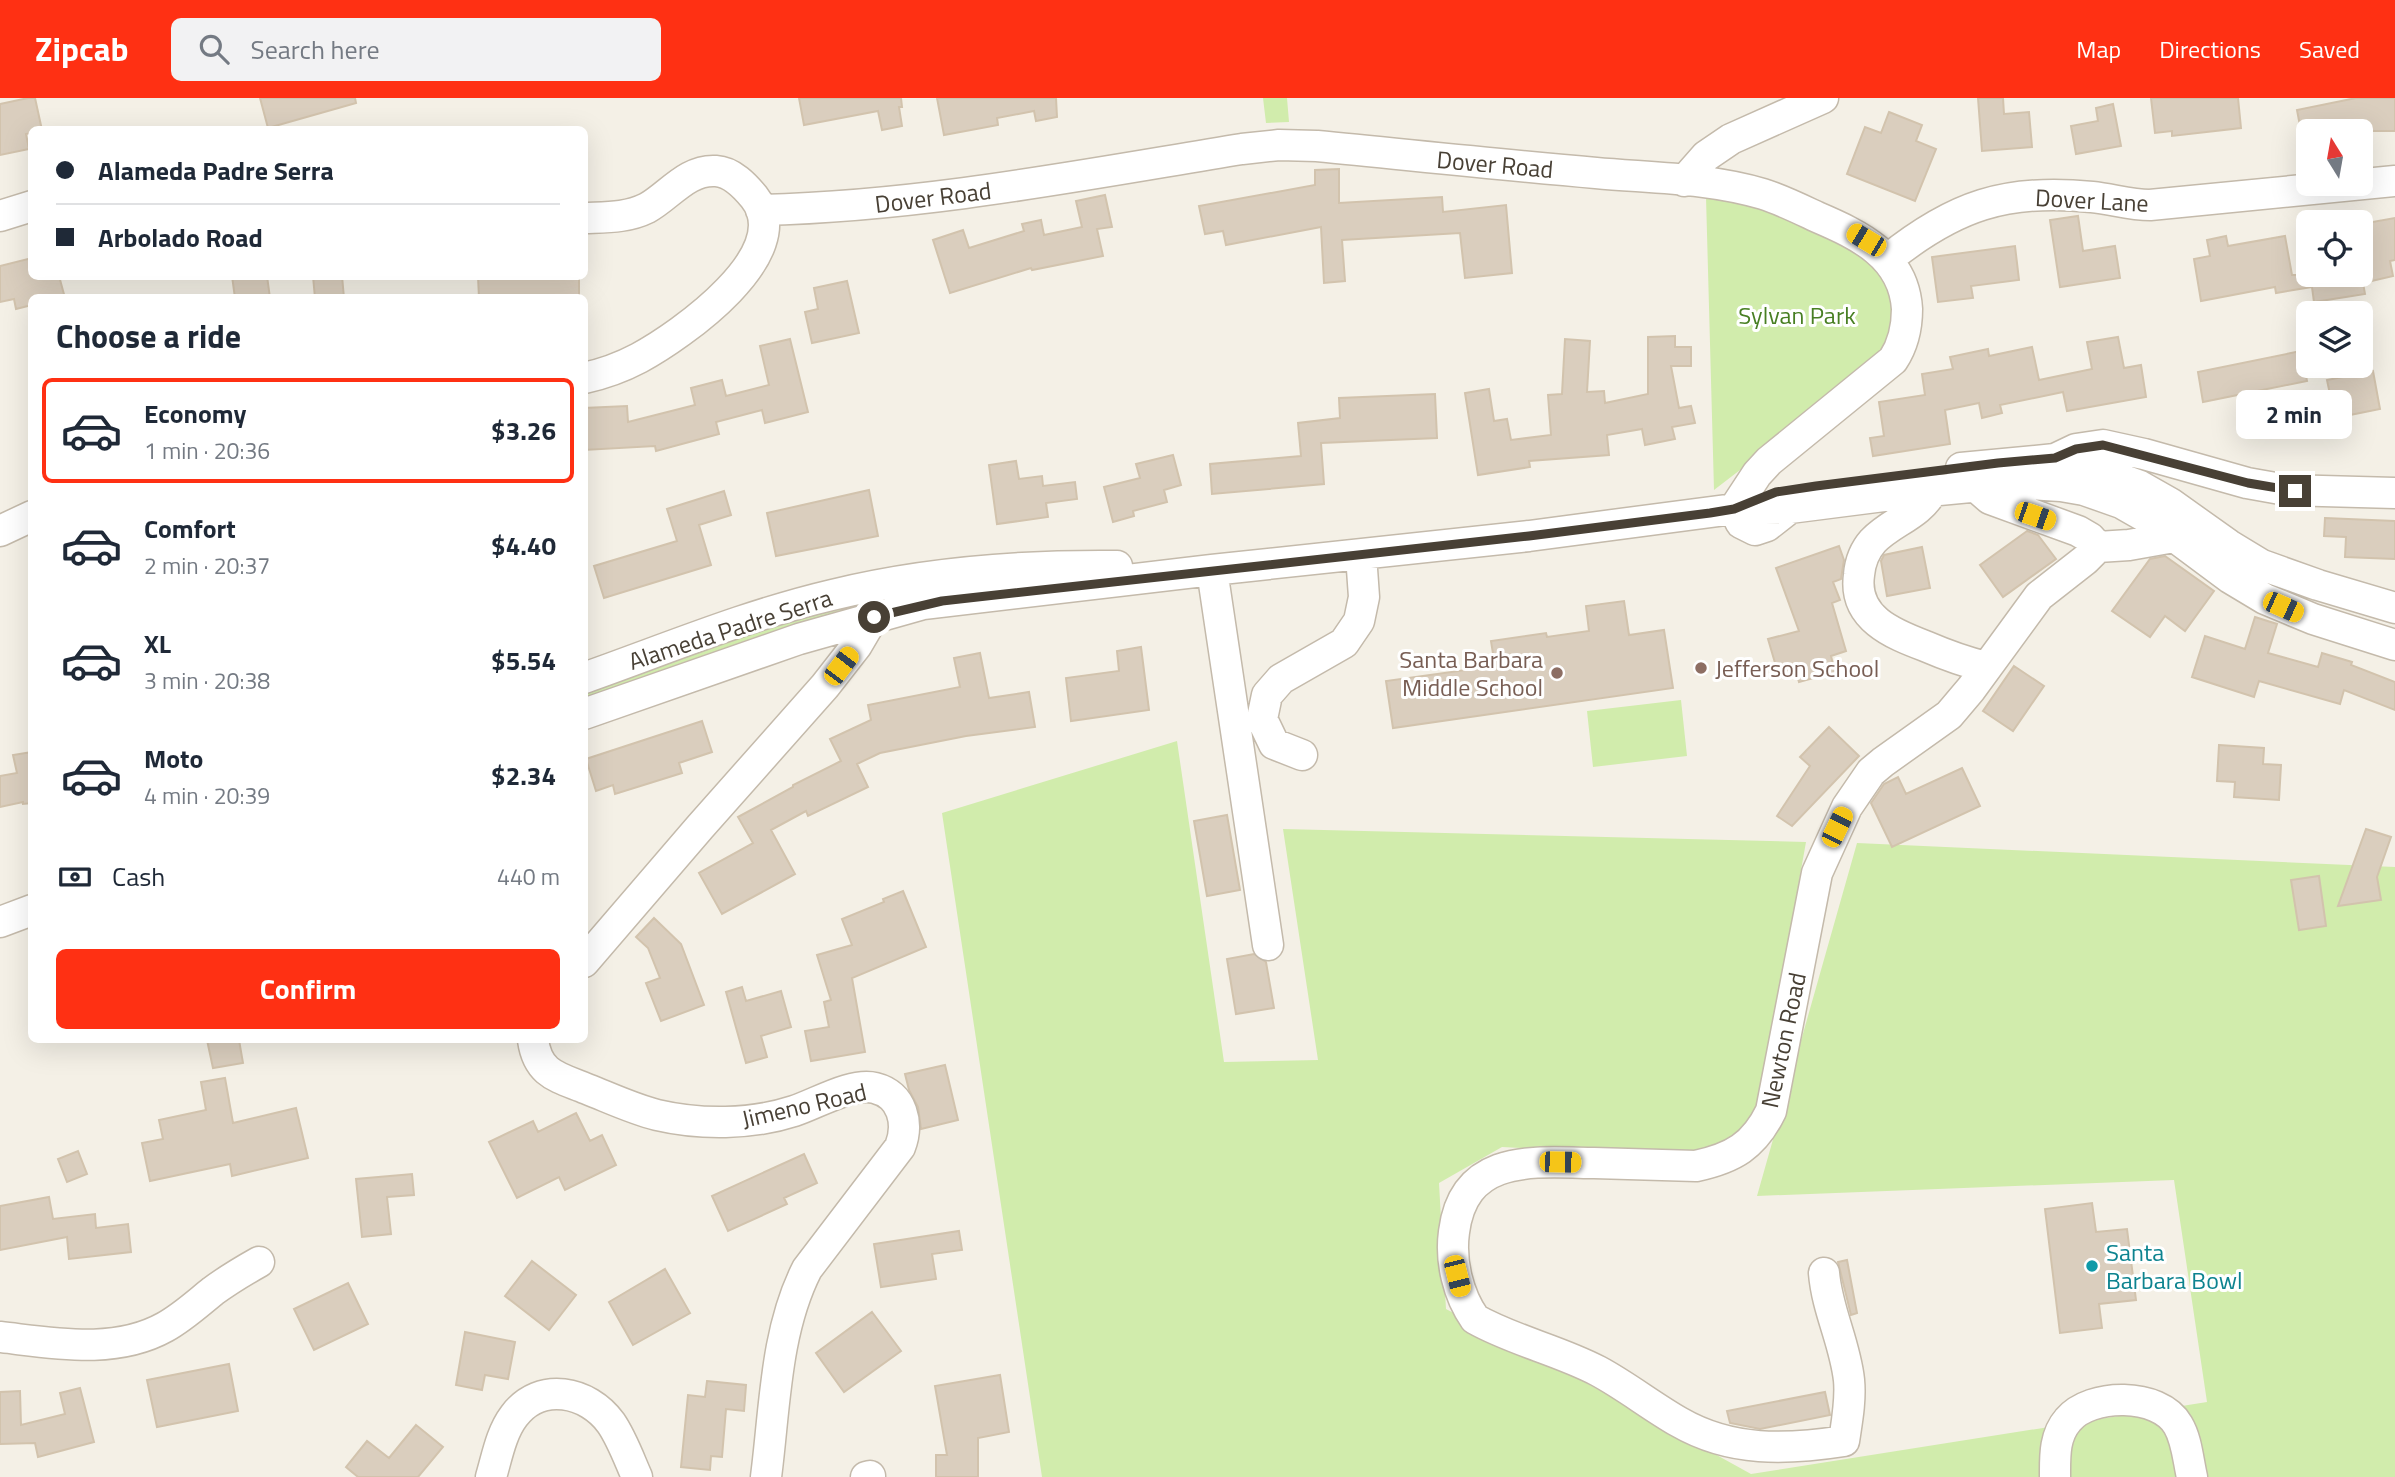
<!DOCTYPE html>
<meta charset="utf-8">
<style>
:root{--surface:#fff;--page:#f2f2f3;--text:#1f2937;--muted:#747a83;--line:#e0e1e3;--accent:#ff3013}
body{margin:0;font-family:"Titillium Web",sans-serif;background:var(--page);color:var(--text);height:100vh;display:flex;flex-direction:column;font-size:26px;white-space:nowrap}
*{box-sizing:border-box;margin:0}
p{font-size:23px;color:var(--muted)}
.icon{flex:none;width:38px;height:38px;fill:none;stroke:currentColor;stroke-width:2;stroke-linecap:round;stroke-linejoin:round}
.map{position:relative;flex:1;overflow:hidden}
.sheet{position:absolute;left:28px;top:196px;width:560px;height:749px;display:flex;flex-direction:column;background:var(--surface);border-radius:10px;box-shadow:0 7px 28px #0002}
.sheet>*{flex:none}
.top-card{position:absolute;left:28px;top:28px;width:560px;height:154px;border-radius:10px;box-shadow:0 7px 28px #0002;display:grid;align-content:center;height:154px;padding:0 28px;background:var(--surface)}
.needle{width:46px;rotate:349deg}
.fabs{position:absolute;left:2296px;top:21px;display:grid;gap:14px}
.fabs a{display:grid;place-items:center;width:77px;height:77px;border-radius:10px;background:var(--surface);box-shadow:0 7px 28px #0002;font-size:35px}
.end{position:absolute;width:32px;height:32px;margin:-16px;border:9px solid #484035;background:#fff;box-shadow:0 0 0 4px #fff}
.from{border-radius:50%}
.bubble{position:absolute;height:49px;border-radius:10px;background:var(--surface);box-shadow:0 7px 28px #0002;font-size:23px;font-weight:700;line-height:49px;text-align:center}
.car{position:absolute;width:21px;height:42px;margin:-21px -10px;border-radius:9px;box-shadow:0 0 5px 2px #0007;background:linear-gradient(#f5c518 24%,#345 0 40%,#f5c518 0 76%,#345 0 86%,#f5c518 0)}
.top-card b{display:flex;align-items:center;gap:24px;height:66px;font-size:26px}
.top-card b+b{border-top:2px solid var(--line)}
.top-card i{width:18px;height:18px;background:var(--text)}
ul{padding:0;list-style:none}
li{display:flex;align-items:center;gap:21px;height:105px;margin:0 14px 10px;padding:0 14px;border:4px solid transparent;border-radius:10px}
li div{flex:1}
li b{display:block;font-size:26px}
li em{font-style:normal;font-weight:700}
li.on{border-color:var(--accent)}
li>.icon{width:63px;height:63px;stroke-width:1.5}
h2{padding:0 28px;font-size:32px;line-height:84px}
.pay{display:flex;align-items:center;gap:18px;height:77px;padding:0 28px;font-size:26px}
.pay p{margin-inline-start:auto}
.cta{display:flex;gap:14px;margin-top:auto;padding:14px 28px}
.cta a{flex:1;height:80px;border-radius:10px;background:var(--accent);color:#fff;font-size:28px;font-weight:700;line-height:80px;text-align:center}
header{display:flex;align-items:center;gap:42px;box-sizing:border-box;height:98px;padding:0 35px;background:var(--accent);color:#fff}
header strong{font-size:33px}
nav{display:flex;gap:38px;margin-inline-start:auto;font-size:24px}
.search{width:490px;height:63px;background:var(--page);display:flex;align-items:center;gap:18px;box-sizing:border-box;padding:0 24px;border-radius:10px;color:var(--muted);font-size:26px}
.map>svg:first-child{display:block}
.green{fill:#d1ecac}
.building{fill:#dacebe;stroke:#d2c3ad;stroke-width:2}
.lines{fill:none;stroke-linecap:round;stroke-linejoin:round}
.minor-casing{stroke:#c4baab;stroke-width:33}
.minor{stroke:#fff;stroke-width:30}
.route{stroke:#484035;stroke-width:9}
.education-dot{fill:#8d6e63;stroke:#fff;stroke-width:2.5}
.culture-dot{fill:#0f9aa8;stroke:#fff;stroke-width:2.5}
.labels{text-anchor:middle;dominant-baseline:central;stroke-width:6;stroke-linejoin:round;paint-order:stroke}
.street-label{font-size:24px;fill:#484035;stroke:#fff}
.park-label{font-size:24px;fill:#487f23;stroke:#fff}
.education-label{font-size:24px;fill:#785e54;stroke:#fff;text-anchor:end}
.culture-label{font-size:24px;fill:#0d838f;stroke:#fff;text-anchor:start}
</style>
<header>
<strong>Zipcab</strong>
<div class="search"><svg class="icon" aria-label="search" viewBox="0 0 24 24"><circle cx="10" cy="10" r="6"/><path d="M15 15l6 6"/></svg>Search here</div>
<nav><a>Map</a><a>Directions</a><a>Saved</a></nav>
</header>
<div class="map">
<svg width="2395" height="1379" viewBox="0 0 2395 1379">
<rect width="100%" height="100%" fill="#f4f0e6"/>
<path class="green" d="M 1263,0 L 1287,0 L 1289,24 L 1266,25 Z
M 1706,99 L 1781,115 L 1873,161 L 1899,209 L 1884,261 L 1714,392 Z
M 960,494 L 585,610 L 584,586 L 827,504 Z
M 1681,602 L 1687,658 L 1593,669 L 1587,613 Z
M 1177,643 L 1224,964 L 1318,962 L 1283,731 L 1806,744 L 1759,1007 L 1736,1043 L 1693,1059 L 1502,1049 L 1439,1085 L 1446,1211 L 1579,1281 L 1751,1376 L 2207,1304 L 2174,1082 L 1757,1098 L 1857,745 L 2395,769 L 2395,1379 L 1042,1379 L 942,715 Z"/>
<path class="building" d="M 28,0 L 35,0 L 42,32 L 32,32 L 32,35 L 26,36 L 29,51 L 0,57 L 0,6 Z
M 260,0 L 355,0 L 356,5 L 268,30 Z
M 799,0 L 901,0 L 902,9 L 899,9 L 902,28 L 882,32 L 878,13 L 804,27 Z
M 937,0 L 1056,0 L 1057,19 L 1036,23 L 1034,13 L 997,20 L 998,27 L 944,37 Z
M 1978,0 L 2003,0 L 2004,16 L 2029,14 L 2032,49 L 1982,53 Z
M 2151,0 L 2238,0 L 2241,30 L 2172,38 L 2172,33 L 2155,35 Z
M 2356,0 L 2395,0 L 2395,33 L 2301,33 L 2297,12 Z
M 2113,6 L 2121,48 L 2076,56 L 2071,28 L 2098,23 L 2096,10 Z
M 1889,14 L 1922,27 L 1916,43 L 1936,51 L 1915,103 L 1847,76 L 1865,29 L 1881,35 Z
M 1339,71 L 1339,105 L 1442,99 L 1443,114 L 1506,107 L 1512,175 L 1465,180 L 1460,135 L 1342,142 L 1345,183 L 1324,185 L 1321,129 L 1226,147 L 1223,133 L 1205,136 L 1199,108 L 1315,87 L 1315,72 Z
M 1105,97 L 1112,129 L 1097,131 L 1103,158 L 1032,172 L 1031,170 L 950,195 L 933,142 L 963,132 L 969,150 L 1024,133 L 1022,126 L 1041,122 L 1044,137 L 1082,129 L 1076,103 Z
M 2078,118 L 2083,153 L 2115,148 L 2120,180 L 2060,189 L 2050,122 Z
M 2395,120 L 2395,162 L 2390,163 L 2393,178 L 2363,185 L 2365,196 L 2314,204 L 2312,189 L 2276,195 L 2275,189 L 2201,203 L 2194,161 L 2210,158 L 2207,142 L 2226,138 L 2228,148 L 2285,138 L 2292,177 L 2361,177 L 2361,126 Z
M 2015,148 L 2019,182 L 1971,188 L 1973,200 L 1938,204 L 1932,159 Z
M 32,160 L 32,178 L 59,178 L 65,200 L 32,200 L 32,207 L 16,211 L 14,201 L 0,204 L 0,168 Z
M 232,178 L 267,178 L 270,200 L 235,200 Z
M 313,178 L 342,178 L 344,200 L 315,200 Z
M 478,178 L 579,178 L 579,200 L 479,200 Z
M 847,183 L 859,235 L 812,245 L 805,214 L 818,211 L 814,190 Z
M 1675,238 L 1675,249 L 1691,249 L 1691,268 L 1671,268 L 1679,310 L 1691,308 L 1695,325 L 1672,329 L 1675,341 L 1645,347 L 1642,331 L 1607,337 L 1609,357 L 1529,363 L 1530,369 L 1478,377 L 1465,295 L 1489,291 L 1494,323 L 1507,321 L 1511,342 L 1551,337 L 1548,297 L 1562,296 L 1565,241 L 1590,243 L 1587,294 L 1604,293 L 1605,305 L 1648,296 L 1648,239 Z
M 2118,239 L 2124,270 L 2141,267 L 2146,299 L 2067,313 L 2063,294 L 2000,307 L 2002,315 L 1982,320 L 1979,305 L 1945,312 L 1950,346 L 1873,358 L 1870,340 L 1884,338 L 1879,304 L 1925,297 L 1922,276 L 1953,271 L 1950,259 L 1988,251 L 1989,258 L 2032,249 L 2039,282 L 2092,271 L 2087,244 Z
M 790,241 L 808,314 L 765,325 L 762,312 L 716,324 L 719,336 L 656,353 L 655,348 L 584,352 L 584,310 L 627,308 L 628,324 L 695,307 L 691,290 L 722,282 L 726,298 L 769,287 L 760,248 Z
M 2301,253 L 2307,283 L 2203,304 L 2198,274 Z
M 2373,273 L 2380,311 L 2335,320 L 2327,282 Z
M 1435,296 L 1437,340 L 1321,345 L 1324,386 L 1212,396 L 1210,366 L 1301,358 L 1298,325 L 1340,320 L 1339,300 Z
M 1173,357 L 1181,387 L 1164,392 L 1167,404 L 1133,413 L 1134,418 L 1113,424 L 1104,389 L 1140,380 L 1136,366 Z
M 1016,363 L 1019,381 L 1042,378 L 1043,388 L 1075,384 L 1077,401 L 1046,405 L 1048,419 L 997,426 L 989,367 Z
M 869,392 L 878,438 L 776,458 L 767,415 Z
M 724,393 L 731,417 L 699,427 L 711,467 L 604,500 L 594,468 L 677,443 L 667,411 Z
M 2325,420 L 2395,423 L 2395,461 L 2345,459 L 2346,439 L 2324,438 Z
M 2027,433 L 2038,437 L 2056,461 L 2003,499 L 1980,467 Z
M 1839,448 L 1844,462 L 1841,481 L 1833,484 L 1840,502 L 1832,505 L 1846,553 L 1831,558 L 1835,574 L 1799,584 L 1795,570 L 1778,575 L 1768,541 L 1799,533 L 1776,470 Z
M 1922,449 L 1930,490 L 1887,498 L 1881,463 L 1884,457 Z
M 2165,458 L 2214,493 L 2185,533 L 2165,518 L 2150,539 L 2112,513 L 2150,461 Z
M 1624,503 L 1629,537 L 1664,532 L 1673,590 L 1393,630 L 1386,583 L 1495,568 L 1491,543 L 1546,535 L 1547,539 L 1589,533 L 1586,508 Z
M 2255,519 L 2277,526 L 2268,555 L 2318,569 L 2322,555 L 2352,564 L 2351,567 L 2395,584 L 2395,612 L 2344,592 L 2340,606 L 2259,583 L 2254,599 L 2192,579 L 2205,538 L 2245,551 Z
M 1141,549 L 1149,612 L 1071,623 L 1066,580 L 1119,573 L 1117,553 Z
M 980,555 L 989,600 L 1029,594 L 1035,629 L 966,638 L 880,655 L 857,666 L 868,689 L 808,718 L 806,713 L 771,732 L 795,776 L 722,816 L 699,775 L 753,745 L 738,719 L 793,689 L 793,687 L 841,663 L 830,641 L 871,622 L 868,607 L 960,589 L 954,560 Z
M 2014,568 L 2044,588 L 2013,633 L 1983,613 Z
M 702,623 L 712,654 L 679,665 L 682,675 L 615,696 L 613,687 L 596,693 L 586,661 Z
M 1829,629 L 1859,658 L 1792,728 L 1777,718 L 1810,668 L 1800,659 Z
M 2219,647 L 2264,650 L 2263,666 L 2281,667 L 2279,702 L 2234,699 L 2235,684 L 2217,683 Z
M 32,654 L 32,705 L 23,706 L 23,704 L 0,709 L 0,678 L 17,675 L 13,657 Z
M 1962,670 L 1980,708 L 1892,749 L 1871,705 L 1884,686 L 1898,679 L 1906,696 Z
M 1227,717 L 1240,792 L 1207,798 L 1194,723 Z
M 2366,731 L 2391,739 L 2377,779 L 2381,802 L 2338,808 Z
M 2319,778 L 2326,828 L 2299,832 L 2291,782 Z
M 903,793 L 926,849 L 852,880 L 865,954 L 811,963 L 805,933 L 829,929 L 824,904 L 831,902 L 817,857 L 852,847 L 842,821 L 884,804 L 883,801 Z
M 654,820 L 681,846 L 704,907 L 661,923 L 646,885 L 660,880 L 648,850 L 636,839 Z
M 1254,856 L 1266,864 L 1274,910 L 1236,916 L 1227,861 Z
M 742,889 L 746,903 L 781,893 L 791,929 L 761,938 L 767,959 L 746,965 L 726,894 Z
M 207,942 L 239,942 L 243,965 L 213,970 Z
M 945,967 L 958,1022 L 921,1031 L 918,1009 L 909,992 L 905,976 Z
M 225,980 L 233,1025 L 296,1010 L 308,1060 L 232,1078 L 230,1066 L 150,1083 L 142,1045 L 163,1041 L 159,1022 L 206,1012 L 201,984 Z
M 576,1015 L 590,1043 L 602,1037 L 616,1067 L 565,1092 L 559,1079 L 517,1100 L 489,1044 L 533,1023 L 538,1034 Z
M 78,1053 L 87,1076 L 67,1084 L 58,1061 Z
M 804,1056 L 817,1085 L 784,1100 L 787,1106 L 728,1133 L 712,1098 Z
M 412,1076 L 414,1097 L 387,1099 L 391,1136 L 362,1139 L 356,1081 Z
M 49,1099 L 53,1121 L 95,1116 L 96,1130 L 128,1126 L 131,1154 L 69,1161 L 67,1139 L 0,1152 L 0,1108 Z
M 2092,1105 L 2096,1134 L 2127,1131 L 2136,1202 L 2099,1206 L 2102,1230 L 2060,1235 L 2045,1111 Z
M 959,1133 L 962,1152 L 932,1156 L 936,1181 L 881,1189 L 874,1146 Z
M 1847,1162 L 1857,1215 L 1851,1217 L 1838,1164 Z
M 532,1163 L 576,1197 L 549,1232 L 505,1198 Z
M 665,1171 L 690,1215 L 633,1247 L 609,1204 Z
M 348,1185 L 368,1226 L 314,1252 L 294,1211 Z
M 872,1214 L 901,1253 L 844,1294 L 816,1255 Z
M 465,1234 L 515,1244 L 508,1281 L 485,1277 L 482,1292 L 456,1287 Z
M 229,1266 L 238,1313 L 157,1329 L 147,1282 Z
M 1000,1277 L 1009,1334 L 978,1340 L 978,1379 L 936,1379 L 936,1357 L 947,1357 L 935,1288 Z
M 707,1283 L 746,1287 L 744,1313 L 726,1311 L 722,1359 L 711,1358 L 710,1372 L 681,1369 L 688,1297 L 705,1299 Z
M 80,1290 L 94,1344 L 38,1359 L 35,1345 L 0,1346 L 0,1294 L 20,1293 L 21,1327 L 65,1316 L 60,1295 Z
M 1825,1294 L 1830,1317 L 1760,1331 L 1730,1325 L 1727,1313 Z
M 416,1327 L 443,1349 L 418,1379 L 358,1379 L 346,1369 L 367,1343 L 389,1360 Z"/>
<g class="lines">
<g class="minor-casing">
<path id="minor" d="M 1684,83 L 1706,58 L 1731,41 L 1823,0
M 761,112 C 924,108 1082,77 1242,51 L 1279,47 L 1317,48 C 1410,57 1503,67 1596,75 C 1651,80 1710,80 1763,96 C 1782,102 1800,111 1817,119 C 1859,137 1904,158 1907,211 C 1907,229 1903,247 1893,262 L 1769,363 L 1757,376 L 1734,411
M 0,118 L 32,108
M 584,120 C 606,119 627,120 647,110 C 669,98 687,71 716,73 C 732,74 745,88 754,99 C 799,155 680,238 639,260 C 622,269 603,276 584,280
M 1888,161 C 1954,108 2006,90 2092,99 C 2112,101 2130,107 2150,107 L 2395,83
M 2055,361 L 2076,351 L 2103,347 L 2144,356 L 2247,385 L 2286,392 L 2395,395
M 1961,370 L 2055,361 L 2109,377 L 2140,388 L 2170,405 L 2229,447 L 2262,467 L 2318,487 L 2395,510
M 1975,388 L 1990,401 L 2078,433 L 2090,440 L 2098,449 L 2129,447 L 2174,439
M 1933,392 C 1919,418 1892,423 1873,443 C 1865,452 1860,465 1859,477 C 1853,520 1893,536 1925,548 C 1946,557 1965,564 1986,569
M 1734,411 L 1741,425 L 1755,432 L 1767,428 L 1790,410
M 0,433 L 32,418
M 1212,472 L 1268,847
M 584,580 C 666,551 747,517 832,497 C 922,475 1024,467 1117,468
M 584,616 L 799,541 L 923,506 L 1212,472 L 1529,438 L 1734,411 L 1790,410 L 1908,395 L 2012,385 L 2061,388 L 2084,392 L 2121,405 L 2156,425 L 2230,480 L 2265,501 L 2313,521 L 2395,547
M 1302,657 L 1274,646 L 1262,621 L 1267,597 L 1281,581 L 1344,545 L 1359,523 L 1364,499 L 1361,457
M 0,824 L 32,812
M 584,864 L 700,729 L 825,588 L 857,547 L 874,518
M 533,942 C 538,977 558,979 587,991 C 610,1000 633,1011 657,1017 C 700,1027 751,1027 794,1013 C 816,1006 852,984 875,990 C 903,997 909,1026 900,1049 L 807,1171 C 775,1234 775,1310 766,1379
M 1824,1175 C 1827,1212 1845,1245 1849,1282 C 1851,1302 1847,1323 1844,1343 C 1786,1352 1731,1354 1679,1324 C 1651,1308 1626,1288 1598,1273 C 1558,1252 1514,1243 1475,1221 C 1458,1197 1450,1163 1454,1134 C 1464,1055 1534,1064 1594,1065 C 1628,1066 1662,1067 1696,1068 C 1733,1060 1754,1048 1771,1013 L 1817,775 L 1847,709 L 1871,674 L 1883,664 L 1949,617 L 1971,591 L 2039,498 L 2085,462 L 2098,449
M 0,1239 C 54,1245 115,1257 165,1229 C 183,1219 198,1205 213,1193 C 228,1182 243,1173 259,1164
M 491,1379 C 497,1359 501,1335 514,1318 C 540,1283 588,1293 611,1325 C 622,1341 629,1361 637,1379
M 866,1379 L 870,1378
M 2055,1379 C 2055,1359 2054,1338 2068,1322 C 2090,1295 2159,1294 2178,1327 C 2187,1342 2188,1362 2192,1379"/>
</g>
<use href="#minor" class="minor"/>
</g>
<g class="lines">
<path class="route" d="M 874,519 L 942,503 L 1529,438 L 1710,415 L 1734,411 L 1776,394 L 1816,388 L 1998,365 L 2055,360 L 2076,351 L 2103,347 L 2248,385 L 2295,393"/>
</g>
<g class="education-dot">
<circle cx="1701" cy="570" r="7"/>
<circle cx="1557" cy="575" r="7"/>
</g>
<circle class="culture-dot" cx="2092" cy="1168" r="7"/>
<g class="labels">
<g class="street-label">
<text transform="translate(1495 66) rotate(5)">Dover Road</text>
<text transform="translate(933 99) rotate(-7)">Dover Road</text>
<text transform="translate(2092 102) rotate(3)">Dover Lane</text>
<text transform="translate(730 531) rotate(-18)">Alameda Padre Serra</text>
<text transform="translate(1783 942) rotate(-78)">Newton Road</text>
<text transform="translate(804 1007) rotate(-13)">Jimeno Road</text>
</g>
<g class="park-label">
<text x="1797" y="217">Sylvan Park</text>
</g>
<g class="education-label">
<text x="1543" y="561">Santa Barbara<tspan x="1543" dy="28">Middle School</tspan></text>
<text x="1715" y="570" text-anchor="start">Jefferson School</text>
</g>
<g class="culture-label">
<text x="2106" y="1154">Santa<tspan x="2106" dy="28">Barbara Bowl</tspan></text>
</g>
</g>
</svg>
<div class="fabs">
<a><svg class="needle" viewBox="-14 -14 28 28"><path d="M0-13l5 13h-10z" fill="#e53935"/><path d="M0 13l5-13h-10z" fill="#747a83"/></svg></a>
<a><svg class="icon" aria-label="locate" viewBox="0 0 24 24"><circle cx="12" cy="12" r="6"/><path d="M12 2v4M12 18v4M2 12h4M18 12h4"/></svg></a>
<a><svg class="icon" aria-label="layers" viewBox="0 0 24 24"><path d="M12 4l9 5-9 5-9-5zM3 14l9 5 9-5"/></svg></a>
</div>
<i class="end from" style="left:874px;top:519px"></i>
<i class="end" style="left:2295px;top:393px"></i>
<div class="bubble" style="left:2236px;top:292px;width:116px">2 min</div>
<i class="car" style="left:1866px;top:142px;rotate:301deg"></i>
<i class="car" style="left:2035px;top:418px;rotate:109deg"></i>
<i class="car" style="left:2283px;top:509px;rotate:114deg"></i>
<i class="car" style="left:841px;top:568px;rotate:37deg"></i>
<i class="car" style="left:1837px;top:729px;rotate:26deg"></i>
<i class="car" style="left:1560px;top:1064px;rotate:91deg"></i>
<i class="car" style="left:1457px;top:1178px;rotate:166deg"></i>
<div class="top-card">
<b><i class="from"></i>Alameda Padre Serra</b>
<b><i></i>Arbolado Road</b>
</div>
<section class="sheet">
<h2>Choose a ride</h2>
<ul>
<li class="on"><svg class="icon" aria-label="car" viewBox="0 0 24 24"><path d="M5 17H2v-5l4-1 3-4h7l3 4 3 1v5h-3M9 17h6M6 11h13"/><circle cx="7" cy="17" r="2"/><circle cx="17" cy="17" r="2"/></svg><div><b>Economy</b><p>1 min · 20:36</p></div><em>$3.26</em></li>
<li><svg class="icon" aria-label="car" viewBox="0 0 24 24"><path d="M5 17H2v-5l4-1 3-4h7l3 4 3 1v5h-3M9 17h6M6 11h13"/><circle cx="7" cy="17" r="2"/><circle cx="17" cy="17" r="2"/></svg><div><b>Comfort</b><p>2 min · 20:37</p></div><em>$4.40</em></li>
<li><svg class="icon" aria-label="car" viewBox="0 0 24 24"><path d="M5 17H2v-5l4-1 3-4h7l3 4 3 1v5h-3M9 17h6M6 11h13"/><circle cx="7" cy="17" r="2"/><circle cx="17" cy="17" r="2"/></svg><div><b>XL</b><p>3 min · 20:38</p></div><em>$5.54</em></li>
<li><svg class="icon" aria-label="car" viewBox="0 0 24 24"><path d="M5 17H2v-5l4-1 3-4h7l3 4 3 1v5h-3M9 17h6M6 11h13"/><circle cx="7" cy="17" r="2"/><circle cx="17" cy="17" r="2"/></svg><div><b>Moto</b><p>4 min · 20:39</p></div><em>$2.34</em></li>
</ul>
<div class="pay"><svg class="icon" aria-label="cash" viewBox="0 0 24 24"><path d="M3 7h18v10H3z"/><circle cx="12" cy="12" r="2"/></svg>Cash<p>440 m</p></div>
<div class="cta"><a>Confirm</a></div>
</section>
</div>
